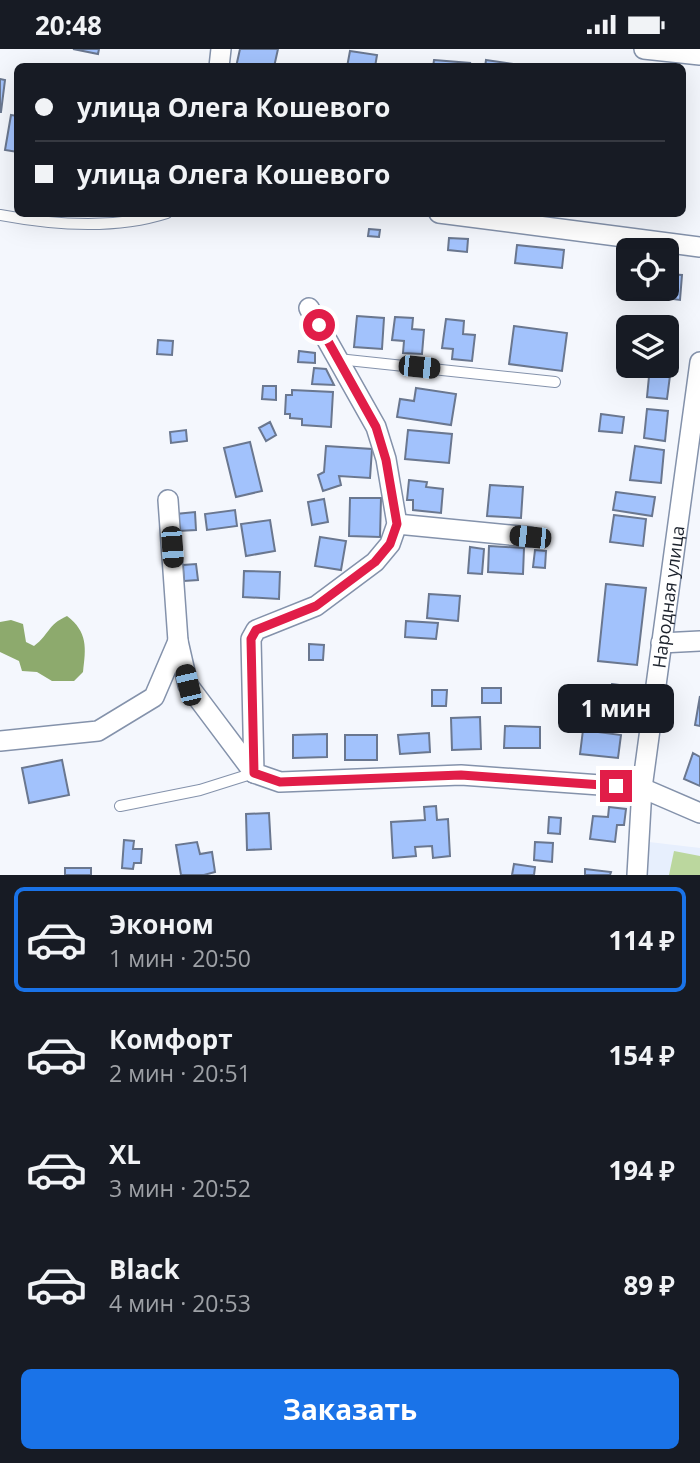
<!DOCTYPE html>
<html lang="ru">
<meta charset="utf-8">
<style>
:root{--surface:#171b24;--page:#242831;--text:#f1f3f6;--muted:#9ea1a6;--line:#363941;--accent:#1a73e8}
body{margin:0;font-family:"Open Sans",sans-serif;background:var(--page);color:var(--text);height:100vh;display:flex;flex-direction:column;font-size:26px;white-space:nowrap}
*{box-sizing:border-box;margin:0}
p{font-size:23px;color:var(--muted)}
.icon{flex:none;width:38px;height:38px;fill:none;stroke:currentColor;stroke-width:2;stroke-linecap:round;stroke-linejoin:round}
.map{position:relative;height:826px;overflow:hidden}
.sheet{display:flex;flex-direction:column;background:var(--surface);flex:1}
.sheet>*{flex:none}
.banner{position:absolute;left:14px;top:14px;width:672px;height:154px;border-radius:10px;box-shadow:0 7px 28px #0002;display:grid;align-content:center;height:154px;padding:0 21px;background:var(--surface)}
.buttons{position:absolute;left:616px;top:189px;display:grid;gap:14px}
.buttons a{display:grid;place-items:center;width:63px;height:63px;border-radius:10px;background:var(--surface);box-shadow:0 7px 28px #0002;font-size:35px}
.end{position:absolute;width:32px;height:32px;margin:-16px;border:9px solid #e11d48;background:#fff;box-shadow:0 0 0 4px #fff}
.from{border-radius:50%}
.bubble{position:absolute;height:49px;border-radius:10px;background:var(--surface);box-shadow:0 7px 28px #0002;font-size:23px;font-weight:700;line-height:49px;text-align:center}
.car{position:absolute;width:21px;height:42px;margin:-21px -10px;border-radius:9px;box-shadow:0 0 5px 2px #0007;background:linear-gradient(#222 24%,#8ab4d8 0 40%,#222 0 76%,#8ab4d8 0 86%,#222 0)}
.banner b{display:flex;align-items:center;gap:24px;height:66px;font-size:26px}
.banner b+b{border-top:2px solid var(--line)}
.banner i{width:18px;height:18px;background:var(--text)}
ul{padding:12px 0 0;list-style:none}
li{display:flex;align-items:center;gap:21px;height:105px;margin:0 14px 10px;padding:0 7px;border:4px solid transparent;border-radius:10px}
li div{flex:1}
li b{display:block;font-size:26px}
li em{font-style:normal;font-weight:700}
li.selected{border-color:var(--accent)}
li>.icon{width:63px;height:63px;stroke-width:1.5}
.button{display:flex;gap:14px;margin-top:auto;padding:14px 21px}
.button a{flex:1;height:80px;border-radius:10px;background:var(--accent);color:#fff;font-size:28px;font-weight:700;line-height:80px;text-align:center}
.status{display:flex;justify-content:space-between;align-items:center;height:49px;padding:0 35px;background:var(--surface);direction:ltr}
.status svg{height:19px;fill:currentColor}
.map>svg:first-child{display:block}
.built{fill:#e7effd}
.green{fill:#bbd79e}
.water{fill:#8daa6d}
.building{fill:#a2c2fc;stroke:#6a778f;stroke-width:2}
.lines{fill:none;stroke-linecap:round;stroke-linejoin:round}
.service-casing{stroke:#8492ab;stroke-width:12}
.minor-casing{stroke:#8492ab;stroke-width:22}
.service{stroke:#fff;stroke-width:10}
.minor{stroke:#fff;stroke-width:19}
.route{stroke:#e11d48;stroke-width:9}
.labels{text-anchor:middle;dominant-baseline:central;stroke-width:7;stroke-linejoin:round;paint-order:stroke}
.street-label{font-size:18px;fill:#1d232d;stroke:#f4f7fd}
</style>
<div class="status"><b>20:48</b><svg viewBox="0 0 49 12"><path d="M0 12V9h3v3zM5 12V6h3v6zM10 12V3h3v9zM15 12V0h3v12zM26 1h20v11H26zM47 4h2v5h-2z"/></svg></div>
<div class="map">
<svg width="700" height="826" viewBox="0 0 700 826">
<rect width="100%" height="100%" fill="#f4f7fd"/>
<path class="built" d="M 649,793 L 700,799 L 700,826 L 648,826 Z"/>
<path class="green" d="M 674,802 L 700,807 L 700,826 L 669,826 Z"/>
<path class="water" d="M 67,567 C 88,583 86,599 83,623 L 74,632 L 52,632 L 37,623 L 22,622 L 19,612 L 0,603 L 0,573 L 11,571 L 23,575 L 26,593 L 34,597 C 50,585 47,576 67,567 Z"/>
<path class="building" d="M 73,0 L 99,0 L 98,5 Z
M 240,0 L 278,0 L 274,18 L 236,18 Z
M 350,2 L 377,6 L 375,18 L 347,18 Z
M 434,11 L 470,14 L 469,18 L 433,18 Z
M 486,11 L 514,15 L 513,18 L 485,18 Z
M 0,30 L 5,31 L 1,63 L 0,63 Z
M 11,66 L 18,67 L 18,103 L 5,101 Z
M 369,180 L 380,181 L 379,188 L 368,187 Z
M 449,189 L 468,190 L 467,203 L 448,201 Z
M 517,196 L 564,201 L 562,219 L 515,214 Z
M 667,225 L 682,226 L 680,251 L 656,248 L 657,240 L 667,240 Z
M 357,267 L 384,269 L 382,300 L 354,298 Z
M 395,268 L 413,269 L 412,280 L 424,281 L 422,305 L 403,304 L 404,292 L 392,291 Z
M 446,270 L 464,272 L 463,285 L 475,286 L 472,312 L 452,310 L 453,300 L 442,299 Z
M 514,277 L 567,284 L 562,322 L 509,315 Z
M 667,280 L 674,280 L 671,303 L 667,303 Z
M 158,291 L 173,292 L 172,306 L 157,305 Z
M 299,302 L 315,304 L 315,314 L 298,313 Z
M 650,317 L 671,319 L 667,350 L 647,348 Z
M 314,319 L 326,320 L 334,336 L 312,335 Z
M 263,337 L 276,337 L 276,351 L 262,350 Z
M 416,339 L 456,345 L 451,376 L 397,368 L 400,350 L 414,352 Z
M 292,341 L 333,343 L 331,378 L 302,376 L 302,370 L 290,369 L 290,365 L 285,365 L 286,346 L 292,346 Z
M 647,360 L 668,362 L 665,392 L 644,389 Z
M 601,365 L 624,368 L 622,384 L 599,382 Z
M 270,373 L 276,386 L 266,392 L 259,379 Z
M 186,381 L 187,392 L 171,394 L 170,383 Z
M 408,381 L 452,385 L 449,414 L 405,410 Z
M 250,393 L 262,442 L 236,448 L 224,399 Z
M 326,397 L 372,400 L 370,429 L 339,427 L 341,436 L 323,442 L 318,426 L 324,423 Z
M 635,397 L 664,401 L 661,434 L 630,431 Z
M 409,431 L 427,433 L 426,438 L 443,440 L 441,464 L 413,461 L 413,451 L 407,451 Z
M 490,436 L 523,438 L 521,469 L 487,467 Z
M 616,443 L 655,448 L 652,467 L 613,461 Z
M 350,449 L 381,449 L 380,488 L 349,487 Z
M 324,450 L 328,473 L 312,476 L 308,453 Z
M 235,461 L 237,477 L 207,481 L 205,465 Z
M 195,463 L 196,481 L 178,482 L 176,465 Z
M 614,466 L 646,470 L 643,497 L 610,493 Z
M 270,471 L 275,502 L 246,507 L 241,475 Z
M 320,488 L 346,492 L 341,521 L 315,517 Z
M 489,497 L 524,499 L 523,525 L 488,523 Z
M 470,498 L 484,500 L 482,525 L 468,524 Z
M 535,501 L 546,502 L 545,519 L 533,518 Z
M 196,515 L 198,531 L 184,532 L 183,516 Z
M 244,522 L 280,523 L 279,550 L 243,548 Z
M 606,535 L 646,539 L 637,616 L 598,612 Z
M 429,545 L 460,547 L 458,572 L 427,569 Z
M 406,572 L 438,574 L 436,590 L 405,588 Z
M 309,595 L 324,596 L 323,611 L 309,611 Z
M 612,635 L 635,638 L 632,656 L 610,653 Z
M 482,639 L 501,639 L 501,654 L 482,654 Z
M 432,641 L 447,641 L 446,657 L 432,657 Z
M 700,647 L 700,677 L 695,676 Z
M 480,668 L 481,700 L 452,701 L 451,669 Z
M 505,677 L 540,678 L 540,699 L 504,699 Z
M 583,681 L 621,686 L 618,709 L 580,705 Z
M 429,684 L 430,703 L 400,705 L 398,686 Z
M 327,685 L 327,708 L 293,709 L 293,686 Z
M 345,686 L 377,686 L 377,711 L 345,711 Z
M 693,704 L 700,708 L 700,737 L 684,730 Z
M 62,711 L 69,746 L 29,754 L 22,719 Z
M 436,757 L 437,771 L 448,770 L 450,807 L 433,809 L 432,797 L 415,798 L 416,807 L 393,809 L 391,773 L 425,771 L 424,758 Z
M 609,758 L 626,760 L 624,776 L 617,776 L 615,793 L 590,790 L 593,767 L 608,768 Z
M 269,764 L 271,800 L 247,801 L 246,765 Z
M 549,768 L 561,769 L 560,785 L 548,784 Z
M 124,791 L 134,792 L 133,800 L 142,800 L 141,814 L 134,814 L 133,820 L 122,819 Z
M 197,793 L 200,805 L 212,803 L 215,823 L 204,826 L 181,826 L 176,796 Z
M 535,793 L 553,794 L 552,813 L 534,811 Z
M 514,815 L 535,818 L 534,826 L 512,826 Z
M 65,819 L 91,819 L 91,826 L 65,826 Z
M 585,820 L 611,823 L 610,826 L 585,826 Z"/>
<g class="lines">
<g class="service-casing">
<path id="service" d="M 0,166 C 53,176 114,181 167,164
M 338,310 L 555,333
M 120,757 L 200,741 L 254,724"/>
</g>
<g class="minor-casing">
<g id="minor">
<path d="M 644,0 L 700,6"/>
<path d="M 219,18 L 221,0"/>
<path d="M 439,164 L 700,198"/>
<path d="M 309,259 L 376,378 L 386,410 L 397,475 L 390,495 L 375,513 L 316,557 L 256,581 L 251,590 L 254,724 L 280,733 L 461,726 L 642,739 L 700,764"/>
<path d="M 168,451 L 178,592 L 188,636 L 254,724"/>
<path d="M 397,475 L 530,488"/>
<path d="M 661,594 L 700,592"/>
<path d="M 0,692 L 98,682 L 154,648 L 178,592"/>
<path id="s1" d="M 637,826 L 642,739 L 700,313"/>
</g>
</g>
<use href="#service" class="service"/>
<use href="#minor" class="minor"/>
</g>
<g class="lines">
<path class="route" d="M 319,276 L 376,378 L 386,411 L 397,475 L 390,495 L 375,513 L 355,528 L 316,557 L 256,581 L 251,590 L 254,724 L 280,733 L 461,726 L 616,737"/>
</g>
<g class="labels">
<g class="street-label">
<text stroke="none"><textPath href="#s1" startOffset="280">Народная улица</textPath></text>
</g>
</g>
</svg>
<div class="buttons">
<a><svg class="icon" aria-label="locate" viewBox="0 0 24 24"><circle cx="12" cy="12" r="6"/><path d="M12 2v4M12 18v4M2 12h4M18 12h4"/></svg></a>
<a><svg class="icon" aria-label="layers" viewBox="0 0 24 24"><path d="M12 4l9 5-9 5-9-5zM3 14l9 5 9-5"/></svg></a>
</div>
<i class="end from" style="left:319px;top:276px"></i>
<i class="end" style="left:616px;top:737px"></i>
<div class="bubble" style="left:558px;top:635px;width:116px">1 мин</div>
<i class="car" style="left:419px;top:318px;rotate:96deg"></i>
<i class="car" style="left:530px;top:488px;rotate:276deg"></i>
<i class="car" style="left:172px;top:498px;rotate:176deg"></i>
<i class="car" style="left:188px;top:636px;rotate:347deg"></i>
<div class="banner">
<b><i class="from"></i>улица Олега Кошевого</b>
<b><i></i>улица Олега Кошевого</b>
</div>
</div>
<section class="sheet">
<ul>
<li class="selected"><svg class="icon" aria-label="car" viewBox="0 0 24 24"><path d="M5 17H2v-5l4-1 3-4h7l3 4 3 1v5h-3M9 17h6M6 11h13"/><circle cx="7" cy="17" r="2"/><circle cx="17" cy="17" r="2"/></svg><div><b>Эконом</b><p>1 мин · 20:50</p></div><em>114 ₽</em></li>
<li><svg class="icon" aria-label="car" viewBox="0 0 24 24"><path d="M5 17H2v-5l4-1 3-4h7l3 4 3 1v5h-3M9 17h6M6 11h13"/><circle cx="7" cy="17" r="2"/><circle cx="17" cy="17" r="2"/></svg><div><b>Комфорт</b><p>2 мин · 20:51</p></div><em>154 ₽</em></li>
<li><svg class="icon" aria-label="car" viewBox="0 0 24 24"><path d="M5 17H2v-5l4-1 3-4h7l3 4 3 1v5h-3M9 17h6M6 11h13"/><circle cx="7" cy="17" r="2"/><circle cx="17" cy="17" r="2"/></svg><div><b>XL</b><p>3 мин · 20:52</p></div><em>194 ₽</em></li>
<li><svg class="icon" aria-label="car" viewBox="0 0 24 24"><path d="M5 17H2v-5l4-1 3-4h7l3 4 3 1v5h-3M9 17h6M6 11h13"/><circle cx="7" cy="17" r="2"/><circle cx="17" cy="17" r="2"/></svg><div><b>Black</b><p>4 мин · 20:53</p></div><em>89 ₽</em></li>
</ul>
<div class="button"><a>Заказать</a></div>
</section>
